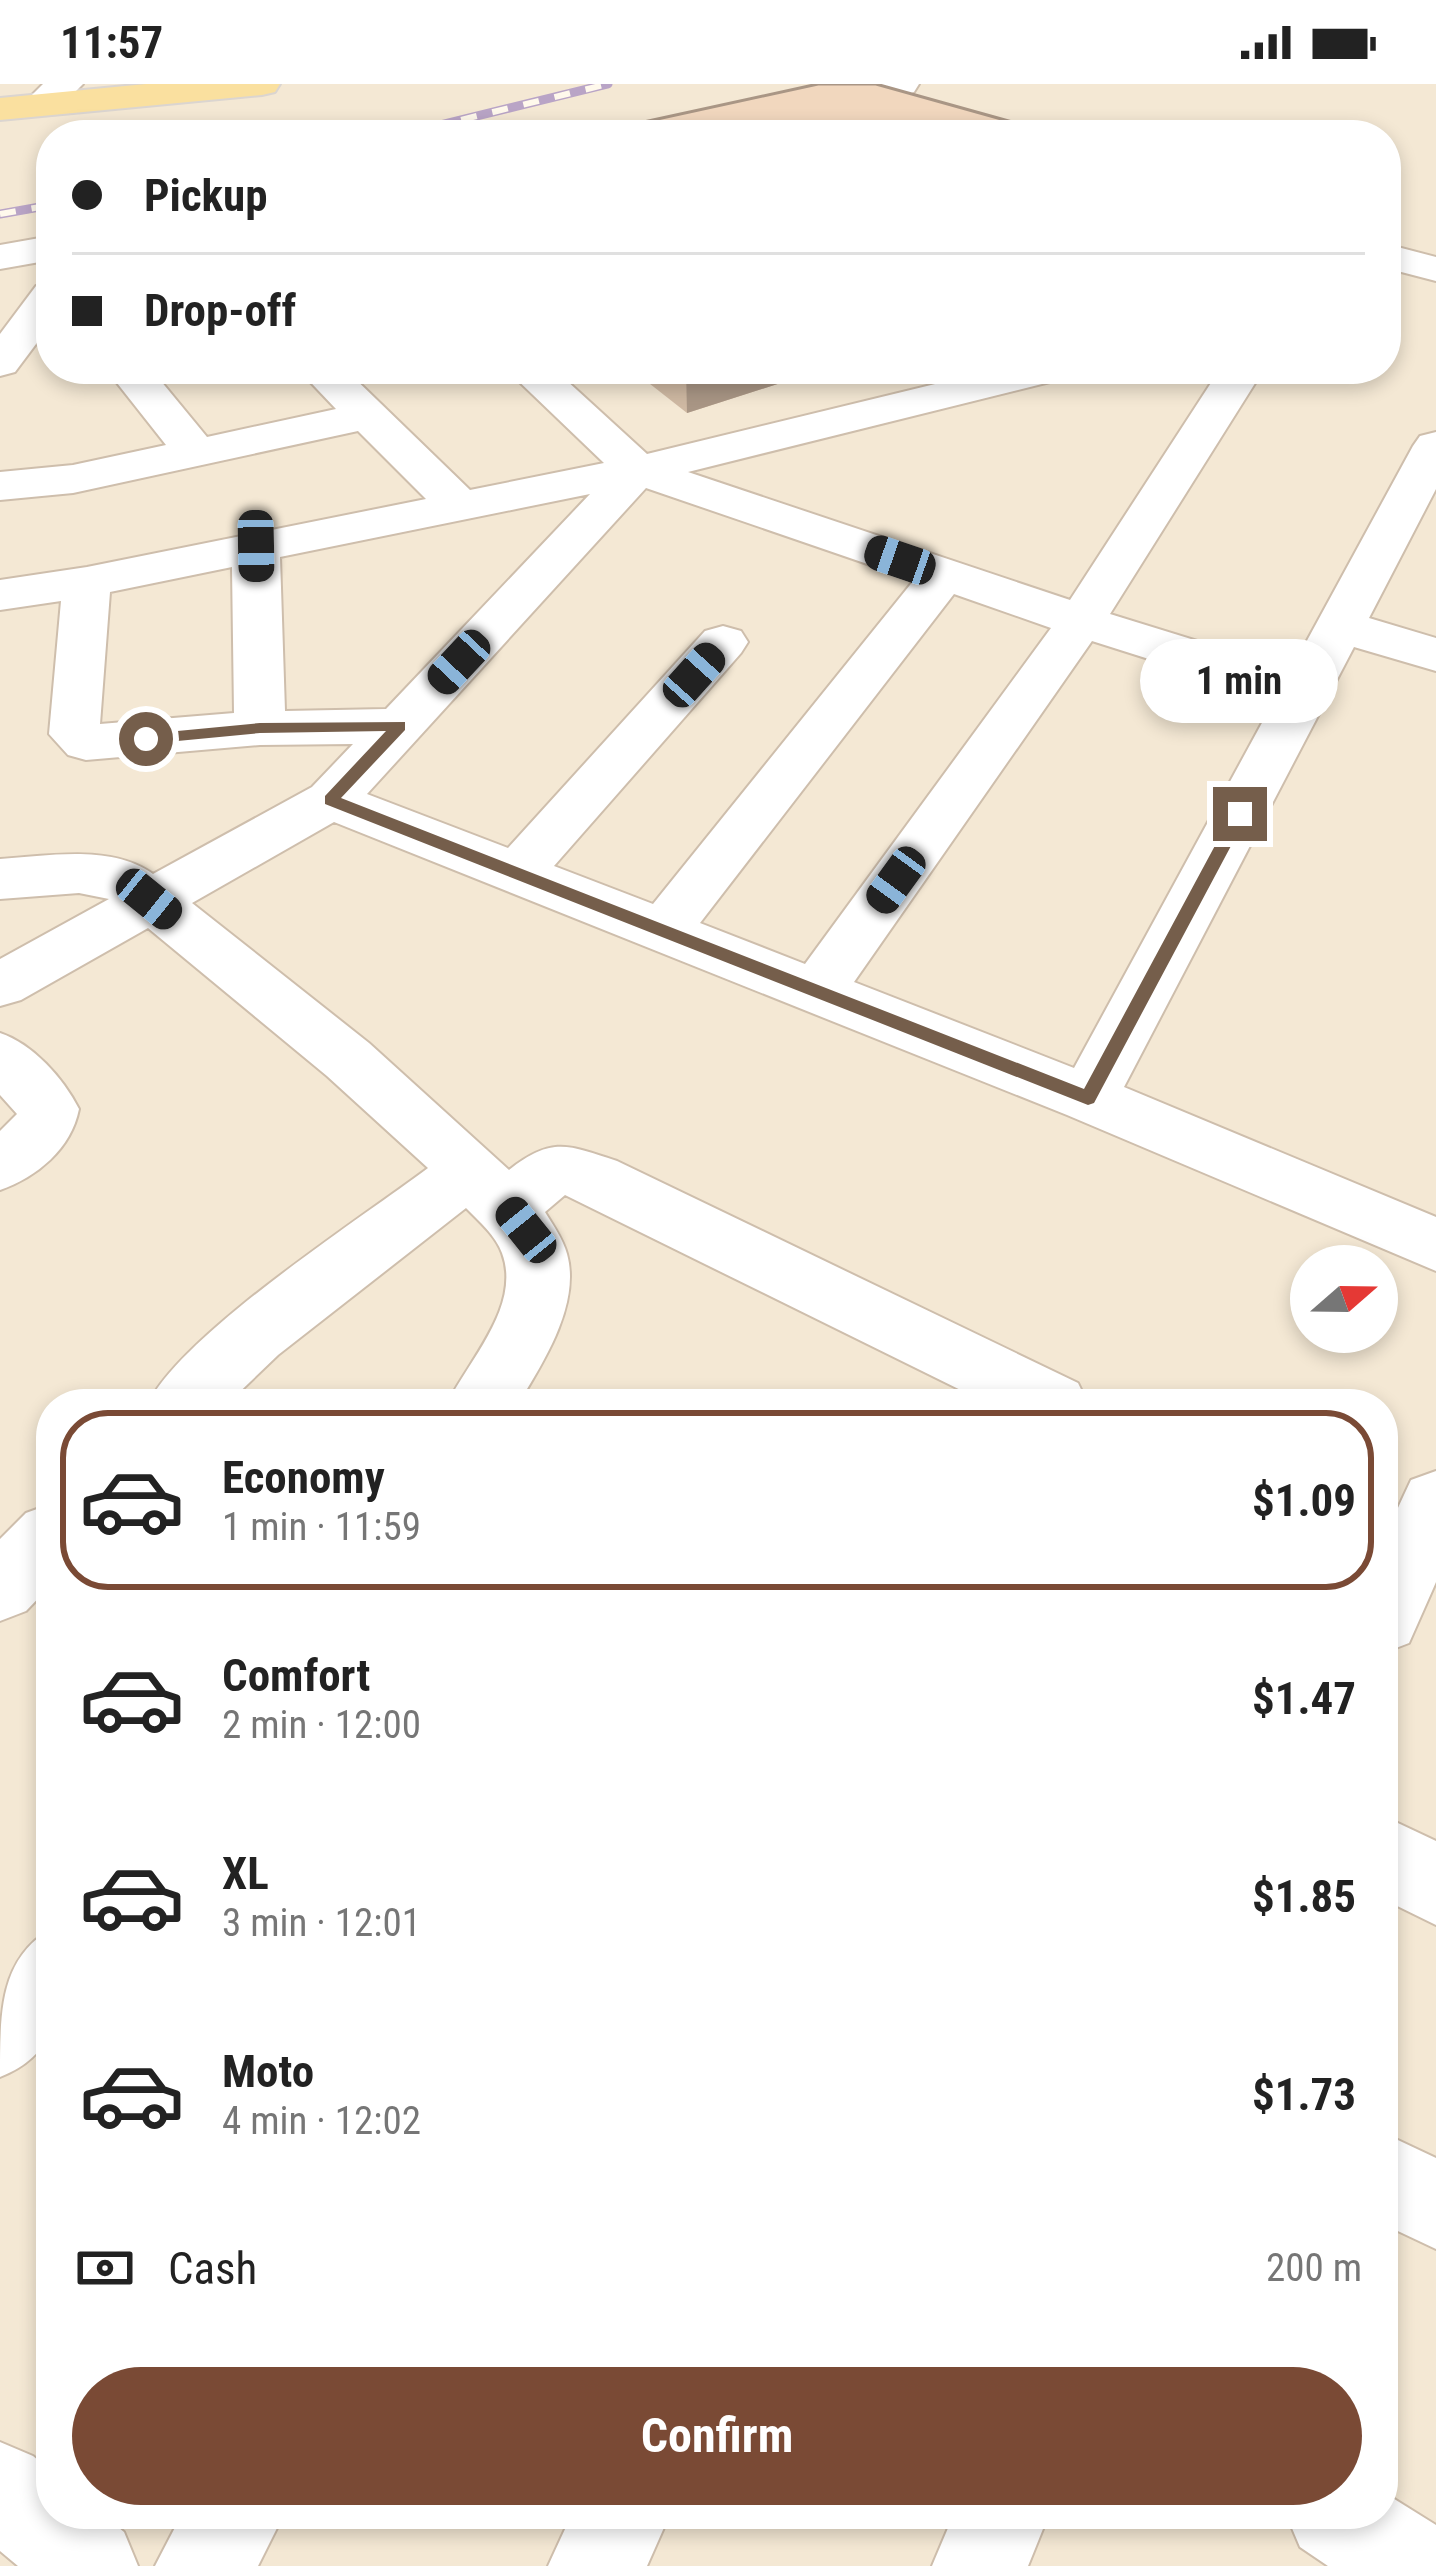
<!DOCTYPE html>
<meta charset="utf-8">
<style>
:root{--surface:#fff;--page:#f6f6f6;--text:#222;--muted:#767676;--line:#e0e0e0;--accent:#7a4a35}
body{margin:0;font-family:"Roboto Condensed",sans-serif;background:var(--page);color:var(--text);height:100vh;display:flex;flex-direction:column;font-size:45px;white-space:nowrap}
*{box-sizing:border-box;margin:0}
p{font-size:39px;color:var(--muted)}
.icon{flex:none;width:66px;height:66px;fill:none;stroke:currentColor;stroke-width:2;stroke-linecap:round;stroke-linejoin:round}
.map{position:relative;flex:1;overflow:hidden}
.panel{position:absolute;left:36px;top:1305px;width:1362px;height:1140px;display:flex;flex-direction:column;background:var(--surface);border-radius:48px;box-shadow:0 6px 18px #0003}
.panel>*{flex:none}
.guide{position:absolute;left:36px;top:36px;width:1365px;height:264px;border-radius:48px;box-shadow:0 6px 18px #0003;display:grid;align-content:center;height:264px;padding:0 36px;background:var(--surface)}
.needle{width:78px;rotate:70deg}
.fabs{position:absolute;left:1290px;top:1161px;display:grid;gap:24px}
.fabs a{display:grid;place-items:center;width:108px;height:108px;border-radius:50%;background:var(--surface);box-shadow:0 6px 18px #0003;font-size:60px}
.end{position:absolute;width:54px;height:54px;margin:-27px;border:15px solid #755e4b;background:#fff;box-shadow:0 0 0 6px #fff}
.from{border-radius:50%}
.bubble{position:absolute;height:84px;border-radius:42px;background:var(--surface);box-shadow:0 6px 18px #0003;font-size:39px;font-weight:700;line-height:84px;text-align:center}
.car{position:absolute;width:36px;height:72px;margin:-36px -18px;border-radius:15px;box-shadow:0 0 9px 3px #0007;background:linear-gradient(#222 24%,#8ab4d8 0 40%,#222 0 76%,#8ab4d8 0 86%,#222 0)}
.guide b{display:flex;align-items:center;gap:42px;height:114px;font-size:45px}
.guide b+b{border-top:3px solid var(--line)}
.guide i{width:30px;height:30px;background:var(--text)}
ul{padding:21px 0 0;list-style:none}
li{display:flex;align-items:center;gap:36px;height:180px;margin:0 24px 18px;padding:0 12px;border:6px solid transparent;border-radius:48px}
li div{flex:1}
li b{display:block;font-size:45px}
li em{font-style:normal;font-weight:700}
li.current{border-color:var(--accent)}
li>.icon{width:108px;height:108px;stroke-width:1.5}
.pay{display:flex;align-items:center;gap:30px;height:132px;padding:0 36px;font-size:45px}
.pay p{margin-inline-start:auto}
.cta{display:flex;gap:24px;margin-top:auto;padding:24px 36px}
.cta a{flex:1;height:138px;border-radius:72px;background:var(--accent);color:#fff;font-size:48px;font-weight:700;line-height:138px;text-align:center}
.status{display:flex;justify-content:space-between;align-items:center;height:84px;padding:0 60px;background:var(--surface);direction:ltr}
.status svg{height:33px;fill:currentColor}
.map>svg:first-child{display:block}
.residential{fill:#f4e8d4;fill-rule:evenodd}
.lines{fill:none;stroke-linecap:round;stroke-linejoin:round}
.minor-casing{stroke:#cebeac;stroke-width:4}
.major-casing{stroke:#dbd5d0;stroke-width:4}
.minor{fill:#fff;fill-rule:evenodd}
.major{fill:#fae09f;fill-rule:evenodd}
.rail-casing{stroke:#b9a4c6;stroke-width:9}
.rail{stroke:#fff9ec;stroke-width:6;stroke-dasharray:16;stroke-linecap:butt}
.wall{fill:#cfb9a3}
.shaded-wall{fill:#a99685}
.building{fill:#f1d7be;stroke:#a99685;stroke-width:3}
.route{fill:#755e4b}
</style>
<div class="status"><b>11:57</b><svg viewBox="0 0 49 12"><path d="M0 12V9h3v3zM5 12V6h3v6zM10 12V3h3v9zM15 12V0h3v12zM26 1h20v11H26zM47 4h2v5h-2z"/></svg></div>
<div class="map">
<svg width="1436" height="2482" viewBox="0 0 1436 2482">
<rect width="100%" height="100%" fill="#fcf5e6"/>
<path class="residential" d="M 0,0 L 1436,0 L 1436,2482 L 0,2482 ZM 51,51 L 1386,51 L 1386,285 L 51,285 ZM 1311,1182 L 1377,1182 L 1377,1248 L 1311,1248 ZM 51,1320 L 1383,1320 L 1383,2430 L 51,2430 Z"/>
<g class="lines">
<g class="minor-casing">
<path id="minor" d="M 43,0 L 83,0 L 53,30 L 27,30 L 21,22 Z
M 868,0 L 919,0 L 914,8 C 831,41 767,51 678,51 L 684,43 L 829,15 Z
M 51,152 L 51,176 L 0,185 L 0,161 Z
M 1386,160 L 1436,173 L 1436,197 L 1386,184 Z
M 51,198 L 51,240 L 15,288 L 0,292 L 0,250 L 36,202 Z
M 106,285 L 151,285 L 207,353 L 336,325 L 298,285 L 345,285 L 470,406 L 604,379 L 506,285 L 554,285 L 647,370 L 997,285 L 1073,285 L 1066,294 L 688,388 L 1070,516 L 1220,285 L 1264,285 L 1110,530 L 1291,586 L 1413,362 L 1420,352 L 1436,348 L 1436,405 L 1369,534 L 1436,554 L 1436,587 L 1354,563 L 1124,1003 L 1436,1133 L 1436,1187 L 1067,1031 L 334,738 L 192,819 L 369,959 L 509,1086 C 552,1052 568,1061 617,1077 L 1078,1299 L 1088,1320 L 989,1320 L 565,1111 L 545,1128 C 553,1141 563,1155 567,1170 C 581,1220 543,1279 518,1320 L 447,1320 C 468,1277 522,1222 502,1169 C 496,1152 479,1137 466,1124 L 278,1271 L 227,1320 L 148,1320 C 182,1250 360,1135 428,1084 L 327,992 L 148,844 L 21,916 L 0,922 L 0,875 L 109,815 L 79,809 L 0,815 L 0,775 C 49,772 111,760 153,790 L 312,703 L 353,660 L 260,661 L 86,676 L 68,671 L 49,650 L 61,517 L 0,526 L 0,496 L 87,483 L 426,415 L 358,347 L 73,409 L 0,416 L 0,388 L 73,381 L 166,361 ZM 646,404 L 914,496 L 653,820 L 554,782 L 741,569 L 748,558 L 741,547 L 723,542 L 705,547 L 508,764 L 367,710 ZM 590,410 L 386,625 L 285,627 L 280,473 ZM 232,483 L 234,629 L 100,640 L 110,508 ZM 954,510 L 1051,544 L 805,880 L 700,839 ZM 1092,557 L 1275,615 L 1074,984 L 854,898 Z
M 0,949 C 33,960 63,994 79,1025 C 71,1065 37,1093 0,1106 L 0,1047 L 17,1030 L 0,1011 Z
M 1436,1387 L 1436,1498 L 1409,1559 L 1383,1569 L 1383,1456 L 1411,1396 Z
M 51,1420 L 51,1501 L 26,1527 L 0,1537 L 0,1455 L 26,1429 Z
M 1383,1732 L 1436,1757 L 1436,1841 L 1383,1815 Z
M 51,1845 C 51,1912 72,1964 0,1993 C 0,1927 0,1875 51,1845 Z
M 1383,2049 L 1436,2074 L 1436,2165 L 1383,2140 Z
M 0,2358 L 33,2372 L 51,2387 L 51,2430 L 102,2430 L 124,2448 L 138,2482 L 18,2482 L 0,2467 Z
M 1383,2408 L 1436,2441 L 1436,2482 L 1328,2482 L 1300,2463 L 1286,2430 L 1383,2430 Z
M 182,2430 L 284,2430 L 258,2482 L 155,2482 Z
M 572,2430 L 670,2430 L 647,2482 L 548,2482 Z
M 954,2430 L 1049,2430 L 1028,2482 L 932,2482 Z"/>
</g>
<g class="major-casing">
<path id="major" d="M 146,0 L 280,0 L 275,8 L 262,11 L 0,36 L 0,14 Z"/>
</g>
<use href="#minor" class="minor"/>
<use href="#major" class="major"/>
<g class="rail-casing">
<path id="rail" d="M 399,51 L 608,0
M 0,130 L 51,121"/>
</g>
<use href="#rail" class="rail"/>
</g>
<path class="wall" d="M 631,285 L 824,285 L 687,329 Z"/>
<path class="shaded-wall" d="M 686,285 L 824,285 L 687,329 Z"/>
<path class="building" d="M 818,0 L 876,0 L 1059,51 L 584,51 Z"/>
<path class="route" d="M 405,638 L 405,646 L 341,714 L 1084,1005 L 1232,730 L 1240,724 L 1248,730 L 1094,1019 L 1088,1021 L 325,720 L 325,712 L 386,647 L 260,649 L 146,660 L 138,655 L 146,650 L 260,639 Z"/>
</svg>
<div class="fabs">
<a><svg class="needle" viewBox="-14 -14 28 28"><path d="M0-13l5 13h-10z" fill="#e53935"/><path d="M0 13l5-13h-10z" fill="#767676"/></svg></a>
</div>
<i class="end from" style="left:146px;top:655px"></i>
<i class="end" style="left:1240px;top:730px"></i>
<div class="bubble" style="left:1140px;top:555px;width:198px">1 min</div>
<i class="car" style="left:256px;top:462px;rotate:179deg"></i>
<i class="car" style="left:900px;top:476px;rotate:289deg"></i>
<i class="car" style="left:459px;top:578px;rotate:223deg"></i>
<i class="car" style="left:694px;top:591px;rotate:42deg"></i>
<i class="car" style="left:896px;top:796px;rotate:216deg"></i>
<i class="car" style="left:149px;top:815px;rotate:129deg"></i>
<i class="car" style="left:526px;top:1146px;rotate:321deg"></i>
<div class="guide">
<b><i class="from"></i>Pickup</b>
<b><i></i>Drop-off</b>
</div>
<section class="panel">
<ul>
<li class="current"><svg class="icon" aria-label="car" viewBox="0 0 24 24"><path d="M5 17H2v-5l4-1 3-4h7l3 4 3 1v5h-3M9 17h6M6 11h13"/><circle cx="7" cy="17" r="2"/><circle cx="17" cy="17" r="2"/></svg><div><b>Economy</b><p>1 min · 11:59</p></div><em>$1.09</em></li>
<li><svg class="icon" aria-label="car" viewBox="0 0 24 24"><path d="M5 17H2v-5l4-1 3-4h7l3 4 3 1v5h-3M9 17h6M6 11h13"/><circle cx="7" cy="17" r="2"/><circle cx="17" cy="17" r="2"/></svg><div><b>Comfort</b><p>2 min · 12:00</p></div><em>$1.47</em></li>
<li><svg class="icon" aria-label="car" viewBox="0 0 24 24"><path d="M5 17H2v-5l4-1 3-4h7l3 4 3 1v5h-3M9 17h6M6 11h13"/><circle cx="7" cy="17" r="2"/><circle cx="17" cy="17" r="2"/></svg><div><b>XL</b><p>3 min · 12:01</p></div><em>$1.85</em></li>
<li><svg class="icon" aria-label="car" viewBox="0 0 24 24"><path d="M5 17H2v-5l4-1 3-4h7l3 4 3 1v5h-3M9 17h6M6 11h13"/><circle cx="7" cy="17" r="2"/><circle cx="17" cy="17" r="2"/></svg><div><b>Moto</b><p>4 min · 12:02</p></div><em>$1.73</em></li>
</ul>
<div class="pay"><svg class="icon" aria-label="cash" viewBox="0 0 24 24"><path d="M3 7h18v10H3z"/><circle cx="12" cy="12" r="2"/></svg>Cash<p>200 m</p></div>
<div class="cta"><a>Confirm</a></div>
</section>
</div>
